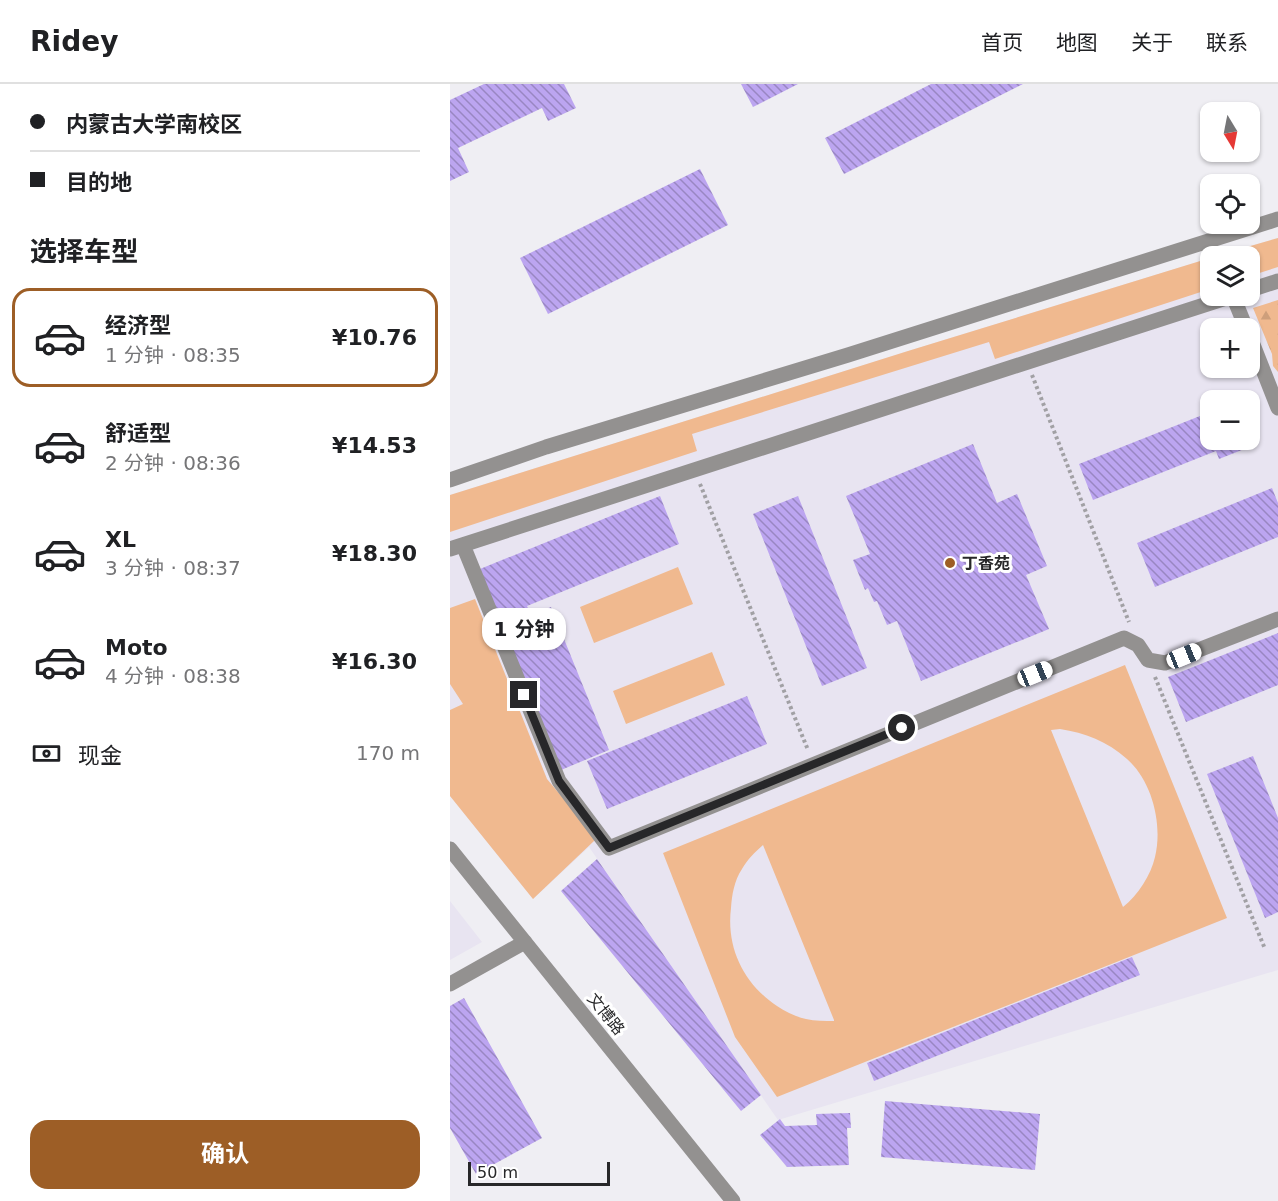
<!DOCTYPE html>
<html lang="zh">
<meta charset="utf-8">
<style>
:root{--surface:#fff;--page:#f2f2f2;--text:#202124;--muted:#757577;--line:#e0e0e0;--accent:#9d5e26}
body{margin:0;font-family:"DejaVu Sans","Noto Sans SC",sans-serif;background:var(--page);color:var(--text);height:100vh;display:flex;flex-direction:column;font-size:22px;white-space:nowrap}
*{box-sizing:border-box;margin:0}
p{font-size:20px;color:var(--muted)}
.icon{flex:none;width:33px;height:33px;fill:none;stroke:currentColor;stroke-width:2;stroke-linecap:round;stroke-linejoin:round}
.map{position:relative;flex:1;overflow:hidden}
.sheet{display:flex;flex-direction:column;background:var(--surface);width:450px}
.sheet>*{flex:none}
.top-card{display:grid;align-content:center;height:132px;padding:0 30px;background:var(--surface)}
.needle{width:39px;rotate:170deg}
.buttons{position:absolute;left:750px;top:18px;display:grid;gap:12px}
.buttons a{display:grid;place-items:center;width:60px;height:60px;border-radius:12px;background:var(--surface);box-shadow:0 2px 4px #0004;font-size:30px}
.scale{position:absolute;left:18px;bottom:15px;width:142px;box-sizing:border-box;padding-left:6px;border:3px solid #272729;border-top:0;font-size:16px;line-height:21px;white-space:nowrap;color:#272729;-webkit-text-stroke:4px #fff;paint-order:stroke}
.end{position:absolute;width:27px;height:27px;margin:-14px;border:8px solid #272729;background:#fff;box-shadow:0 0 0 3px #fff}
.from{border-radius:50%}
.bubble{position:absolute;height:42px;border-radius:18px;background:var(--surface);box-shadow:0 2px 4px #0004;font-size:20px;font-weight:700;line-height:42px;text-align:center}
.car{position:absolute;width:18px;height:36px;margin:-18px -9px;border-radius:8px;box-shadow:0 0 4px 2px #0007;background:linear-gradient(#fff 24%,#345 0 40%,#fff 0 76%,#345 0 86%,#fff 0)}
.top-card b{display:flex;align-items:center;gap:21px;height:57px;font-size:22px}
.top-card b+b{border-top:2px solid var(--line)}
.top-card i{width:15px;height:15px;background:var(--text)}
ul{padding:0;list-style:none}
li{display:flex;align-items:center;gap:18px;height:99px;margin:0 12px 9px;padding:0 18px;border:3px solid transparent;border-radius:18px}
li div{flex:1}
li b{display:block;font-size:22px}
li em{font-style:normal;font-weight:700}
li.active{border-color:var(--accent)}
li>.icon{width:54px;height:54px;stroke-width:1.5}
h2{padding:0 30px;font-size:27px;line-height:72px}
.pay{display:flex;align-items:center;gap:15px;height:66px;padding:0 30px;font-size:22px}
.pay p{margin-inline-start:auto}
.primary-button{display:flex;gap:12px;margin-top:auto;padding:12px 30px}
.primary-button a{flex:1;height:69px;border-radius:18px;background:var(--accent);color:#fff;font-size:24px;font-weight:700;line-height:69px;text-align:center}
header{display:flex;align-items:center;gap:36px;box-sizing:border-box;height:84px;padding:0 30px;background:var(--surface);border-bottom:2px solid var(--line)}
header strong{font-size:28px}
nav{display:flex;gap:33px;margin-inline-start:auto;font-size:21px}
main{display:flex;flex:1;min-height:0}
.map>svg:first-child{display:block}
.built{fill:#e8e4f1;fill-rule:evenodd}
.green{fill:#f0b98f;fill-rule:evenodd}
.forest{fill:url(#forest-firs)}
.building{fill:url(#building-back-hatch)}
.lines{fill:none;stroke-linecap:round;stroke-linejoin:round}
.path{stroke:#a1a0a4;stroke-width:4;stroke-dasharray:3 3;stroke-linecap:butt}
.minor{stroke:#939190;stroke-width:15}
.route{stroke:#272729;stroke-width:8}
.poi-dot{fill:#9d5e26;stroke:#fff;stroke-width:2}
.labels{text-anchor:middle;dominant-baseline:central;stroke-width:6;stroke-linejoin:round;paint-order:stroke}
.poi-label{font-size:16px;font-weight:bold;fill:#272729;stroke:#fff;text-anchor:start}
.street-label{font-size:16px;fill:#272729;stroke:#fff}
</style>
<header>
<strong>Ridey</strong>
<nav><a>首页</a><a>地图</a><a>关于</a><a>联系</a></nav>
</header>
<main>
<section class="sheet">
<div class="top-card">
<b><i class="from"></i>内蒙古大学南校区</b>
<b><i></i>目的地</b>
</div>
<h2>选择车型</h2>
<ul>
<li class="active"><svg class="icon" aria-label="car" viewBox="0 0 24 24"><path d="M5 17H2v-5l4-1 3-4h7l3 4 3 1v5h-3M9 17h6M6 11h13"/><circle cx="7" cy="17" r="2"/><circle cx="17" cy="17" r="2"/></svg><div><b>经济型</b><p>1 分钟 · 08:35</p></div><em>¥10.76</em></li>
<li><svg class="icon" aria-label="car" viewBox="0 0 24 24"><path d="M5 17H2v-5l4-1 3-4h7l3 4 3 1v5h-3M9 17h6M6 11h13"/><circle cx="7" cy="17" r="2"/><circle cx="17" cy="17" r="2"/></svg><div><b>舒适型</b><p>2 分钟 · 08:36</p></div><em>¥14.53</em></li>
<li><svg class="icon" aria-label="car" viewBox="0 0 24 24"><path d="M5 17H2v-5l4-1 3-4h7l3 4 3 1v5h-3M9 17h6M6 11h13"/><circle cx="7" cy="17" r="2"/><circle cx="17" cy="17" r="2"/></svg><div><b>XL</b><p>3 分钟 · 08:37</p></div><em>¥18.30</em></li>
<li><svg class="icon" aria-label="car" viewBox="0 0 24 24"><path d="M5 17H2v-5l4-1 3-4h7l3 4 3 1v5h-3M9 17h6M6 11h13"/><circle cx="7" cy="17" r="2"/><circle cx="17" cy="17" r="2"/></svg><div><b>Moto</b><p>4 分钟 · 08:38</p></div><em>¥16.30</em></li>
</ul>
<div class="pay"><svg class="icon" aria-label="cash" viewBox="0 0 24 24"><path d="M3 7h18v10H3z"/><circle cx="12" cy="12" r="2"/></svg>现金<p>170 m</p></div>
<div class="primary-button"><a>确认</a></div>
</section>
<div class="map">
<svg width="828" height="1117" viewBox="0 0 828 1117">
<defs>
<pattern id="forest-firs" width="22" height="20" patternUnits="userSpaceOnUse" patternTransform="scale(1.5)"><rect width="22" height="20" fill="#f0b98f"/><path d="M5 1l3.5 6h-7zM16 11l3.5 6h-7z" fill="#ce9f7b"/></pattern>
<pattern id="building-back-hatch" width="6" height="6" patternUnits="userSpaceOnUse" patternTransform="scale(1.5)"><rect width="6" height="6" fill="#bca5f0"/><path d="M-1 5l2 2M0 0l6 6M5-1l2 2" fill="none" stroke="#9986c2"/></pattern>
</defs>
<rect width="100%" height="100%" fill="#efeef3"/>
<path class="built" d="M 828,154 L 828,886 L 328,1036 L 139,763 L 83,815 L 0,712 L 0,411 L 458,267 L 760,174 L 760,212 L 800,212 L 800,172 L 766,172 ZM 760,244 L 800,244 L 800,284 L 760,284 ZM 760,316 L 800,316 L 800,356 L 760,356 Z
M 0,817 L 32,858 L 0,876 Z"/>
<path class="green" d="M 828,154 L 828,183 L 800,192 L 800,172 L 766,172 Z
M 760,174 L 760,205 L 545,275 L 539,258 L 242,350 L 247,367 L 0,448 L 0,411 L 458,267 Z
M 228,483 L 243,520 L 144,559 L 130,523 Z
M 25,515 L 97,695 L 143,750 L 144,757 L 83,815 L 0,712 L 0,626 L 13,620 L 0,600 L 0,524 Z
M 262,568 L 275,601 L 176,640 L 163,607 Z
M 675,581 L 777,834 L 327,1013 L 285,953 L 213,769 ZM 610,645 C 635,649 657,657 677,675 C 702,697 713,740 705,773 C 701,791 688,811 673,823 L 601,646 ZM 313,761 L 384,936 L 384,937 C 375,937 365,937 356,935 C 346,933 336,928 327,922 C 294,900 276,864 281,824 C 282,811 284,797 292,785 C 297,776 305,768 313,761 Z"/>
<path class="forest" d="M 828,216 L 828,288 L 823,282 L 822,270 L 803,224 Z"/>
<path class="building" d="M 34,0 L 114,0 L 126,24 L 98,37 L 92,24 L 8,64 L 19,88 L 0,97 L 0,16 Z
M 291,0 L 348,0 L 303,23 Z
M 481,0 L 573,0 L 394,90 L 375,54 Z
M 250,85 L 278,141 L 98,230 L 70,174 Z
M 760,328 L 760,356 L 800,356 L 800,341 L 807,360 L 769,375 L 766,367 L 643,416 L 629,380 Z
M 523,360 L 547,419 L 567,410 L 597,482 L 576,491 L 599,545 L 471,597 L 447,537 L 437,541 L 427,517 L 424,518 L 418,504 L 415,506 L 403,476 L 420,470 L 396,412 Z
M 822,404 L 828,419 L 828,453 L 705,503 L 687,459 Z
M 210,412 L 229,460 L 77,522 L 81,531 L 101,523 L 159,666 L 111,686 L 30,485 Z
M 348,412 L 417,584 L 372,602 L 303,430 Z
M 828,549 L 828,601 L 736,638 L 718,593 Z
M 297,612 L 317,660 L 157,725 L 137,677 Z
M 803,672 L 828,734 L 828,828 L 815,834 L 757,690 Z
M 147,775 L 311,1011 L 291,1027 L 111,807 Z
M 682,873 L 690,891 L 424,997 L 417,979 Z
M 14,914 L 92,1054 L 26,1090 L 0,1044 L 0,922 Z
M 435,1017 L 590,1030 L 585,1086 L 431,1073 Z
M 400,1029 L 401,1044 L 397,1044 L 399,1081 L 337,1083 L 310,1051 L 330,1035 L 335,1042 L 367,1041 L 366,1030 Z"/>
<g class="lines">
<path class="path" d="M 582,291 L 679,538
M 250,400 L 358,666
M 705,593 L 815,865"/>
<path class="minor" d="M 800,206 L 828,197
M 783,212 L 796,244
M 800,253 L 828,324
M 0,396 L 96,363 L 398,271 L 828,135
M 13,461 L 109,697 L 159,764 L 674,554 L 688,561 L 698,576 L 715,579 L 828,535
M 0,465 L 782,212
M 0,765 L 283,1117
M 0,900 L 75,858"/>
</g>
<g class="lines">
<path class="route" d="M 74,611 L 109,697 L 159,764 L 452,644"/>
</g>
<circle class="poi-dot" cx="500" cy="479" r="6"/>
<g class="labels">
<g class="poi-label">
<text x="512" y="479">丁香苑</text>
</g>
<g class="street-label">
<text transform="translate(156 930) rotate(51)">文博路</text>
</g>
</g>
</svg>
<div class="buttons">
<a><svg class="needle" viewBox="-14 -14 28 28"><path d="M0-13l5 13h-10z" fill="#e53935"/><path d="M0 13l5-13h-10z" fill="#757577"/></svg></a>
<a><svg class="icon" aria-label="locate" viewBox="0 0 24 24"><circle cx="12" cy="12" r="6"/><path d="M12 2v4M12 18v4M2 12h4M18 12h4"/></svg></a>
<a><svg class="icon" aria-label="layers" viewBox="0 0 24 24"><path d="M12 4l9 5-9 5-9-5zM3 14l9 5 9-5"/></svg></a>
<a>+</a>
<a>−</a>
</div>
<div class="scale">50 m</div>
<i class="end from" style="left:452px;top:644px"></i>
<i class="end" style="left:74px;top:611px"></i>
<div class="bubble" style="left:32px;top:524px;width:84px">1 分钟</div>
<i class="car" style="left:734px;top:572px;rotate:68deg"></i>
<i class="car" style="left:585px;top:590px;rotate:68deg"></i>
</div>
</main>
